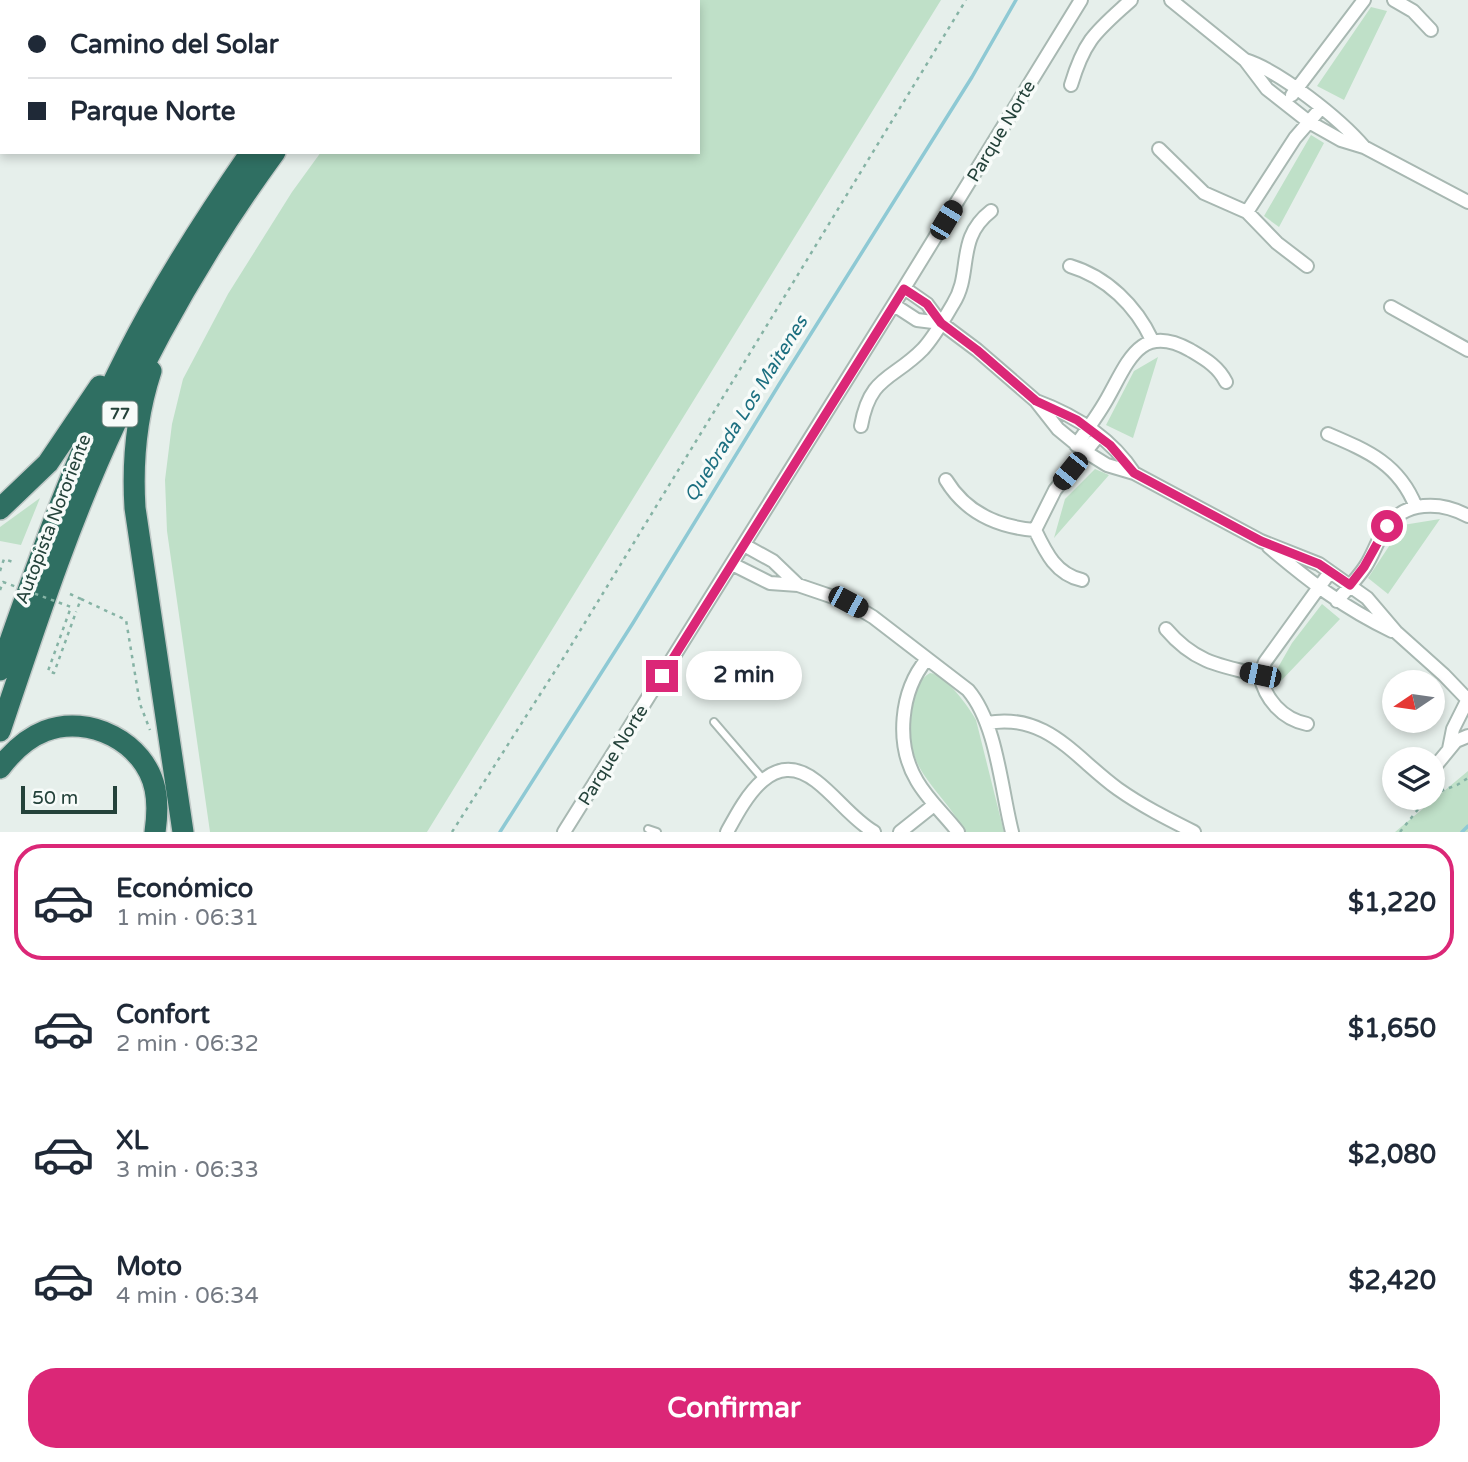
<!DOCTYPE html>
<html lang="es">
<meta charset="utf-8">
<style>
:root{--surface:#fff;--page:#f6f6f7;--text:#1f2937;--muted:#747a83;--line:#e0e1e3;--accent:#db2777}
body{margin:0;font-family:"Varela Round",sans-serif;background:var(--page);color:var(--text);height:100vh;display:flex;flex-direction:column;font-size:26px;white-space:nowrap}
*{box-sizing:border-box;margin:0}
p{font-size:23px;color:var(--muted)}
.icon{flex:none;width:38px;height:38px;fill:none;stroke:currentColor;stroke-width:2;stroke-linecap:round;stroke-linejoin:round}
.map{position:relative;height:832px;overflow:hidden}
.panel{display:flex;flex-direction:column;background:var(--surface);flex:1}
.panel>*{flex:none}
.top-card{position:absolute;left:0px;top:0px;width:700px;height:154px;box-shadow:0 4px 10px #0003;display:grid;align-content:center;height:154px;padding:0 28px;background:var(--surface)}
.needle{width:46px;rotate:257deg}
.buttons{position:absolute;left:1382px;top:670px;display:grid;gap:14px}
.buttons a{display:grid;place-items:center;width:63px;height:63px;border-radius:50%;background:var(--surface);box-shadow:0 4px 10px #0003;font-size:35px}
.scale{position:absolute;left:21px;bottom:18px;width:96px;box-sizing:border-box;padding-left:7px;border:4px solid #24423a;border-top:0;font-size:19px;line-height:24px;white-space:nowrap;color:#24423a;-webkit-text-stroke:5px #f7fbf9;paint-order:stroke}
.end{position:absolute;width:32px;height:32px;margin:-16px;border:9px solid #db2777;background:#fff;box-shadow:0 0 0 4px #fff}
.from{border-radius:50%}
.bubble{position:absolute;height:49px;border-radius:24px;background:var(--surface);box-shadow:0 4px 10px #0003;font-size:23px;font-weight:800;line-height:49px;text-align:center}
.car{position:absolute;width:21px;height:42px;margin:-21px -10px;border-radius:9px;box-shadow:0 0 5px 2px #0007;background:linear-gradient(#222 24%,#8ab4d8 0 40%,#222 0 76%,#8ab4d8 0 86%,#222 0)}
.top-card b{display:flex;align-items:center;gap:24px;height:66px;font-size:26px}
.top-card b+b{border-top:2px solid var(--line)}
.top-card i{width:18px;height:18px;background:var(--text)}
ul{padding:12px 0 0;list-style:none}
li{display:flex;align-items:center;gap:21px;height:116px;margin:0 14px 10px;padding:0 14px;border:4px solid transparent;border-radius:28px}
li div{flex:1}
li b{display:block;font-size:26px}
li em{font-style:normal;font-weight:800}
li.active{border-color:var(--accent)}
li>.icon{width:63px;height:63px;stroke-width:1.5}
.action{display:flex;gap:14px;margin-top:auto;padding:14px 28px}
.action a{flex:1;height:80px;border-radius:28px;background:var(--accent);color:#fff;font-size:28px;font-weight:800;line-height:80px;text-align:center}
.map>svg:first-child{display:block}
.green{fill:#bfe0c8}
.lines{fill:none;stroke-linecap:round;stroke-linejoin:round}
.stream{stroke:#8ec9d4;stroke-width:3.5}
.service-casing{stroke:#a8b8b2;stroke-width:10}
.minor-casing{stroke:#a8b8b2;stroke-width:16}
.motorway-casing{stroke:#c2cac8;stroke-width:24}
.path{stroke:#86b3a5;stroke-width:2.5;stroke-dasharray:3.5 5;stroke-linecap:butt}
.service{stroke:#fff;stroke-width:6}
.minor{stroke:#fff;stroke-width:12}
.motorway{stroke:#2f6f62;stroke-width:21}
.path-bridge{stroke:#86b3a5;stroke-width:2.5;stroke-dasharray:3.5 5;stroke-linecap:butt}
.route{stroke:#db2777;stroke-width:9}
.labels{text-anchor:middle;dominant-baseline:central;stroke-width:7;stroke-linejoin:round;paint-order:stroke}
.shield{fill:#f7fbf9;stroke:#637a73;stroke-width:2}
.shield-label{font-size:16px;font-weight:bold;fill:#24423a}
.street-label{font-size:18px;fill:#24423a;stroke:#f7fbf9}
.water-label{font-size:19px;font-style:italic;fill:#1c6f80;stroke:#f7fbf9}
</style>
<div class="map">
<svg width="1468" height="832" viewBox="0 0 1468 832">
<rect width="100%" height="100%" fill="#e6efeb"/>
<path class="green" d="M 0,0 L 93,0 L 2,2 L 2,42 Z
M 451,0 L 941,0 L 427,832 L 210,832 L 167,531 L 165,480 L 172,424 L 183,379 L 228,294 L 292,192 L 321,152 L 698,152 L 698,2 L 450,2 Z
M 1371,7 L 1387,11 L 1344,100 L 1317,86 Z
M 1311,135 L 1324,143 L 1279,227 L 1264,216 Z
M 1158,357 L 1133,438 L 1106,425 L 1134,371 Z
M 1095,469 L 1109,475 L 1054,538 L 1065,499 Z
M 40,498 L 21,545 L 0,541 L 0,527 Z
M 1440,519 L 1388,594 L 1368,578 L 1403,525 Z
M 1322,604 L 1340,619 L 1278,684 L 1276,671 L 1292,643 Z
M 930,673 C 945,674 969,707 976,720 L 1004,832 L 965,832 C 937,781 898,770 914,701 C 917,690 920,678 930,673 Z
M 1468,771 L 1468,832 L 1395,832 Z"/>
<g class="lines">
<path class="stream" d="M 500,832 L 633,623 L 780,383 L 972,77 L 1016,0
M 1462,832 L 1468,826"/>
<g class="service-casing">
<path id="service" d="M 714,722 L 763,779
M 648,829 L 657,832"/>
</g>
<g class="minor-casing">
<path id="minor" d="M 1171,0 L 1245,60 L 1267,89 L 1309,122 L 1341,140 L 1364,147 L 1468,202
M 1394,0 L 1413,11 L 1431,30
M 1245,60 C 1280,71 1340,119 1364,147
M 1071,85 C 1085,38 1097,31 1131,0
M 1292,95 L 1364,0
M 1159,149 L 1204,193 L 1247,212 L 1277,243 L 1307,266
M 1247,212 L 1295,138 L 1321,108
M 1070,266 C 1107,277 1136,306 1152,340
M 904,288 L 927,304 L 941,323 L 977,350 L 1036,401 L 1058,429 L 1086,452 L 1107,465 L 1134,473 L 1261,541 L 1319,564 L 1367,598 L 1396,632 L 1444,675 L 1468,700
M 894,305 L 917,320 L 941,323
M 1391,307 L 1468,350
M 1036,401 C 1074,415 1111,438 1134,473
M 861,426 C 870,375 893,380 923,349 C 935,336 944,319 953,304 C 973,273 955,239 991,211
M 1328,434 C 1368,451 1399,464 1416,507
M 1076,445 C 1087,430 1098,415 1107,399 C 1128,362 1140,322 1190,350 C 1205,359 1218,366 1226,382
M 946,480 C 966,513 998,527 1035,530
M 744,545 L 773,561 L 798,585
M 1269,547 C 1309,581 1344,608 1392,631
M 732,564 L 770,583 L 798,585 L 848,602 L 873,617 L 968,690 C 997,724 1001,789 1012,832
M 1082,580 C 1056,574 1046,553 1035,530 L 1055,490 L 1098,436
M 1337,601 C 1346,590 1357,579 1365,567 C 1373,555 1377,541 1385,529 C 1404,500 1441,501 1468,516
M 1166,629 C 1194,662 1219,666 1260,675 C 1265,699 1282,719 1307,724
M 927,659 C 900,691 895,744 917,781 C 928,800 945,815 958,832
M 1260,675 L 1265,662 L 1330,572
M 987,723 C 1047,712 1075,758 1118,789 C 1142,806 1168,819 1194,832
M 1449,749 L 1453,729 L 1468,699
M 1433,769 L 1456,741 L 1468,736
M 564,832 L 904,288 L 1081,0
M 727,832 C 745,799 772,747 816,781 C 837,797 852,819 874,832
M 900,832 L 934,805"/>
</g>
<g class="motorway-casing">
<path id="motorway" d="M 369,2 L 371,0
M 395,2 L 396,0
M 151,371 C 136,417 132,460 135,508 L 183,832
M 0,509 L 48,463 L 100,386
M 0,670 C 42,549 86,426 149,313 C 180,258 215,204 251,152
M 0,731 C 35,627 69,522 116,422 C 160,328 213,237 275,152
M 0,768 C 12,752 27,738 45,731 C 89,714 145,742 155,789 C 158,803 157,818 155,832"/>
</g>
<path class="path" d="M 0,571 L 4,559 L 13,562
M 70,594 L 81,599 L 76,612
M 81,599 L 126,620 L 140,704 L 150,730
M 1433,794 L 1457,785 L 1468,778
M 452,832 L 564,657 L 966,0
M 1400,832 L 1427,798"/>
<use href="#service" class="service"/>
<use href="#minor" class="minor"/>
<use href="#motorway" class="motorway"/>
<path class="path-bridge" d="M 0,590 L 3,582 L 71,607 L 48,671 L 54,673 L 76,612"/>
</g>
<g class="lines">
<path class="route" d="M 662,676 L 904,289 L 927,304 L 941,323 L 977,350 L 1036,401 L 1077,420 L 1110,445 L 1134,473 L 1261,541 L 1319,564 L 1350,585 L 1364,567 L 1387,526"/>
</g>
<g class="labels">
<rect class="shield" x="102.5" y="401.5" width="35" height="25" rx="5"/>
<g class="shield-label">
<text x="120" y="414">77</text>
</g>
<g class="street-label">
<text transform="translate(1001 131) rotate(-59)">Parque Norte</text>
<text transform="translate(53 519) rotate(-69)">Autopista Nororiente</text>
<text transform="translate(613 755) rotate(-58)">Parque Norte</text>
</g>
<g class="water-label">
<text transform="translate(746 409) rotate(-58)">Quebrada Los Maitenes</text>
</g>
</g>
</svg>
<div class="buttons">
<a><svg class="needle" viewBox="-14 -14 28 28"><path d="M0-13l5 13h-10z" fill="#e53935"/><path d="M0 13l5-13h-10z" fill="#747a83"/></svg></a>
<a><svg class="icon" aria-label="layers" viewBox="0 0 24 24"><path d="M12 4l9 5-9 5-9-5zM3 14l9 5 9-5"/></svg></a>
</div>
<div class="scale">50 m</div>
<i class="end from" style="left:1387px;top:526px"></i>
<i class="end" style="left:662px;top:676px"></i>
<div class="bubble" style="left:686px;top:651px;width:116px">2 min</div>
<i class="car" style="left:946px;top:220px;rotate:31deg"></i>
<i class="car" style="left:1070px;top:471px;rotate:219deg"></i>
<i class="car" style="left:848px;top:602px;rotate:118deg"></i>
<i class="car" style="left:1260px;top:675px;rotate:282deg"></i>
<div class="top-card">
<b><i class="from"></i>Camino del Solar</b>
<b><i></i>Parque Norte</b>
</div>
</div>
<section class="panel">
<ul>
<li class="active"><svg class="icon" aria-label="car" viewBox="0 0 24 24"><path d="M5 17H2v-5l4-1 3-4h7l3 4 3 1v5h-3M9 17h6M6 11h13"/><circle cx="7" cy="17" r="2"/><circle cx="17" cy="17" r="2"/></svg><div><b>Económico</b><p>1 min · 06:31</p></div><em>$1,220</em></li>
<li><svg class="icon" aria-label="car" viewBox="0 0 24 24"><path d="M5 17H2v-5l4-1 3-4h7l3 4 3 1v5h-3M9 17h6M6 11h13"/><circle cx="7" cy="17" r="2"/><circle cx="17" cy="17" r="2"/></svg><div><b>Confort</b><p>2 min · 06:32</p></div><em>$1,650</em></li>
<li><svg class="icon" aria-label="car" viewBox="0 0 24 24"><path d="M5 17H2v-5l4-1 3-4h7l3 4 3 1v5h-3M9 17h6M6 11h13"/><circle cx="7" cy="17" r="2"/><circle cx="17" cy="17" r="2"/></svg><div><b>XL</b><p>3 min · 06:33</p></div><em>$2,080</em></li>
<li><svg class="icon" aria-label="car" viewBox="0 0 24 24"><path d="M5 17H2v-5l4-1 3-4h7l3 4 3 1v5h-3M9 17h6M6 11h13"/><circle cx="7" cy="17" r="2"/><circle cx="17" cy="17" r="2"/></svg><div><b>Moto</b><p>4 min · 06:34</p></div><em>$2,420</em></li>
</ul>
<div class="action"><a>Confirmar</a></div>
</section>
